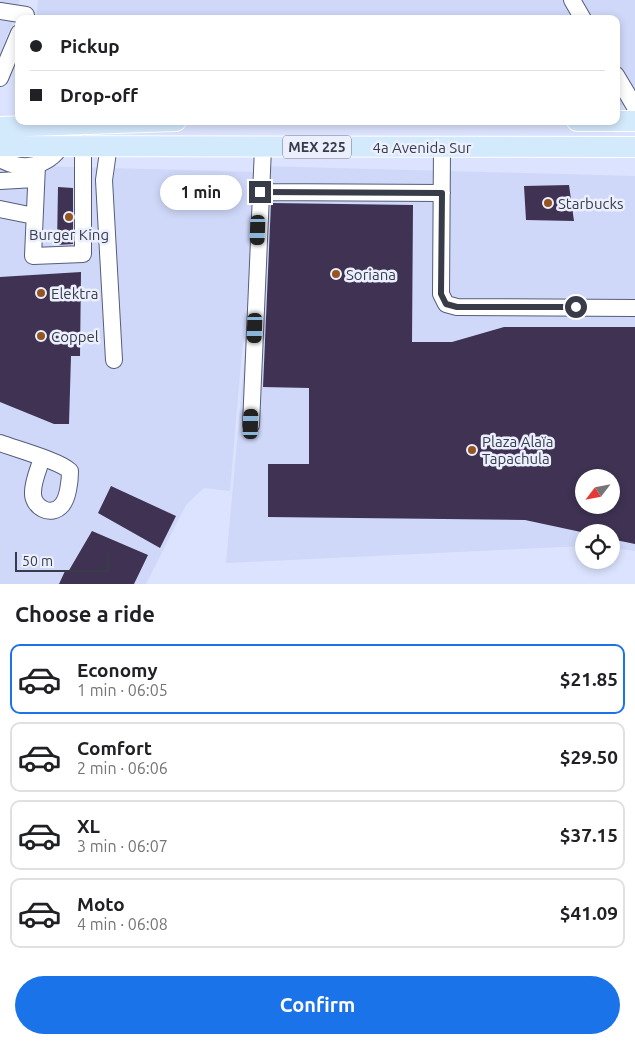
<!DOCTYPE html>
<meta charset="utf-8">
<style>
:root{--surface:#fff;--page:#f2f2f2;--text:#202124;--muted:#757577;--line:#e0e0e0;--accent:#1a73e8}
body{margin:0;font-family:Ubuntu,sans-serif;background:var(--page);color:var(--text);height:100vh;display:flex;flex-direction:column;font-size:19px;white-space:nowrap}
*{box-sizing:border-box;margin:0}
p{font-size:16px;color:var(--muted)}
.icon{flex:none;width:28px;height:28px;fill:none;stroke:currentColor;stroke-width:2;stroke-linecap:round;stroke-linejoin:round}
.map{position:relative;height:584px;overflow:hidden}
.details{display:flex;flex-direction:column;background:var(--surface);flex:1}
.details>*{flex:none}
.top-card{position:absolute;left:15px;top:15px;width:605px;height:110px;border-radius:10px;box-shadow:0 2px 8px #0003;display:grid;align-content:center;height:110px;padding:0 15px;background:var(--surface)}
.needle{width:32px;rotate:238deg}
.fabs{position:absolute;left:575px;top:469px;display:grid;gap:10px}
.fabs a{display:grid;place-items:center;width:45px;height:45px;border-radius:50%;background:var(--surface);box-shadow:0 2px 8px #0003;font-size:25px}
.scale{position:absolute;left:15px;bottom:12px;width:94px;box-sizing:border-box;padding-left:5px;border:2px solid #383c49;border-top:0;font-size:14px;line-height:18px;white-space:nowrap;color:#383c49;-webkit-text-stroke:4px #ecf0fe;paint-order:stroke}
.end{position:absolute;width:22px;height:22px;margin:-11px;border:6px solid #383c49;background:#fff;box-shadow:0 0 0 2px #fff}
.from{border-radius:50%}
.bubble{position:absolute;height:35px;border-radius:18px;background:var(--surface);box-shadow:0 2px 8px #0003;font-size:16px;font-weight:600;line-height:35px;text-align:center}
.car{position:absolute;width:15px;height:30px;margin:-15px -8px;border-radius:6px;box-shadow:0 0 4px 1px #0007;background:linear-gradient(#222 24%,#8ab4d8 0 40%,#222 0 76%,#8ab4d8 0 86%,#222 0)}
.top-card b{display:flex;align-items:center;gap:18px;height:48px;font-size:19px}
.top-card b+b{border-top:1px solid var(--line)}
.top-card i{width:12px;height:12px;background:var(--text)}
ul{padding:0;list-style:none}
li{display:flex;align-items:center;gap:15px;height:70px;margin:0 10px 8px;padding:0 5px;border:2px solid var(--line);border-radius:10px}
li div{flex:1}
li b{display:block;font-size:19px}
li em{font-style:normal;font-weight:600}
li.current{border-color:var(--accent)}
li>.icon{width:45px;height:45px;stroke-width:1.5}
h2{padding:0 15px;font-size:22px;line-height:60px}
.button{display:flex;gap:10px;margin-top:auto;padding:10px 15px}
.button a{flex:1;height:58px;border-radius:30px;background:var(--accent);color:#fff;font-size:20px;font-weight:600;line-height:58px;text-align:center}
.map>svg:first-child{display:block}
.built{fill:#cfd8f9;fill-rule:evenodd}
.building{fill:#3f3253;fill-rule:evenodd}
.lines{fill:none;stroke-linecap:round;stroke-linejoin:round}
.minor-casing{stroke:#555d7a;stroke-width:18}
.major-casing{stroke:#fff;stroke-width:22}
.minor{stroke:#fff;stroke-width:16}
.major{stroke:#d3e9fc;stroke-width:20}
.route{stroke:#383c49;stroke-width:6}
.poi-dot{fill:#965422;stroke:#ecf0fe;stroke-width:2}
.labels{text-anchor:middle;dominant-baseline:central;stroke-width:5;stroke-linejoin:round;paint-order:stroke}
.shield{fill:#ecf0fe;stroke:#6e727f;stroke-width:1}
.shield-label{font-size:14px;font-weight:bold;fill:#383c49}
.street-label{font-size:15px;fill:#383c49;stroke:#ecf0fe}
.poi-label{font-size:15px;fill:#383c49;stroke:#ecf0fe;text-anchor:start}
</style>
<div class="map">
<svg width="635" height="584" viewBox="0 0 635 584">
<rect width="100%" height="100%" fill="#dbe3fe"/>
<path class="built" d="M 0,0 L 20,0 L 0,55 Z
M 38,0 L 635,0 L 635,105 L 616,105 L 616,19 L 36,19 Z
M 0,165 L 256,172 L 259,191 L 241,363 L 230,491 L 204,488 L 186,505 L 146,584 L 0,584 Z
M 262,166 L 635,176 L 635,551 L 611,548 L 611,532 L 584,532 L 584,546 L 226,563 ZM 584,478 L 611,478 L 611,505 L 584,505 Z"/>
<path class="building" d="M 569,185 L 574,221 L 526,220 L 524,186 Z
M 58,187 L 73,188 L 73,244 L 57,245 Z
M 271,203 L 413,205 L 412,342 L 452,342 L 504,327 L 635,327 L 635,544 L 611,539 L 611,532 L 581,532 L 525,520 L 268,517 L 268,464 L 309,464 L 309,388 L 263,387 ZM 584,478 L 611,478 L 611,505 L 584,505 Z
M 81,272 L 80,356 L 71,356 L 69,424 L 54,424 L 0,402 L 0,277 Z
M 111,486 L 176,516 L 160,548 L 98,513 Z
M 92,531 L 148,555 L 134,584 L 59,584 L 65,571 L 68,572 Z"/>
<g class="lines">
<g class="minor-casing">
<path id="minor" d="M 572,0 L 583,19
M 0,11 L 26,15
M 616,75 L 635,107
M 0,78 L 19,33
M 109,145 L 104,180 L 114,360
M 442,147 L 441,294 L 446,304 L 457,307 L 635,308
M 0,159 C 23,172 48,167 62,145
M 37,165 L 33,256 L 83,254 L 83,144
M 0,181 L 35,179
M 260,192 L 442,193
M 0,209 L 34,216
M 251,425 L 263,148
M 0,443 C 16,449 60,461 70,471 C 70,481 68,498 62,505 C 51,518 32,507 33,492 C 33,481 39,468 42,458"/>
</g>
<g class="major-casing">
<path id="major" d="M 577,121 L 635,121
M 0,127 L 176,121
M 0,146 L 635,147"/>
</g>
<use href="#minor" class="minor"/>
<use href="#major" class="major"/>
</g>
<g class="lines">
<path class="route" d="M 260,192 L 442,193 L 441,294 L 446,304 L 457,307 L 576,307"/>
</g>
<g class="poi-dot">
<circle cx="548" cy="203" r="5"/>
<circle cx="69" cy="217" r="5"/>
<circle cx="336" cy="274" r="5"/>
<circle cx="41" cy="293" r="5"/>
<circle cx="41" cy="336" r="5"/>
<circle cx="472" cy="450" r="5"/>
</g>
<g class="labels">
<rect class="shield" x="283" y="135.5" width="68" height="23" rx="4"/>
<g class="shield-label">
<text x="317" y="147">MEX 225</text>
</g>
<g class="street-label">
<text x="422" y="147">4a Avenida Sur</text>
</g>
<g class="poi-label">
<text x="558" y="203">Starbucks</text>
<text x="69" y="234" text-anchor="middle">Burger King</text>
<text x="346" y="274">Soriana</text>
<text x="51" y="293">Elektra</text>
<text x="51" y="336">Coppel</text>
<text x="482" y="441">Plaza Alaïa<tspan x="482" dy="17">Tapachula</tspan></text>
</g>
</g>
</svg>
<div class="fabs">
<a><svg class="needle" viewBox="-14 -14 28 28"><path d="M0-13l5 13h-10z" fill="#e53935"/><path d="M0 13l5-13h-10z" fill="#757577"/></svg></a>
<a><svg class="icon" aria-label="locate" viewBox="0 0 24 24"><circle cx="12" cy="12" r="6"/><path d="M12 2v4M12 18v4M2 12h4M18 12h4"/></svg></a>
</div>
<div class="scale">50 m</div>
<i class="end from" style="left:576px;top:307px"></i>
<i class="end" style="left:260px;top:192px"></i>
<div class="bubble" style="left:160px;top:175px;width:82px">1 min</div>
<i class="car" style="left:258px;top:230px;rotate:182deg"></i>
<i class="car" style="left:255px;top:328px;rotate:182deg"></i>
<i class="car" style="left:251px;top:424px;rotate:2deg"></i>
<div class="top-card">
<b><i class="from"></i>Pickup</b>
<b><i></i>Drop-off</b>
</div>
</div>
<section class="details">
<h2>Choose a ride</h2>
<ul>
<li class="current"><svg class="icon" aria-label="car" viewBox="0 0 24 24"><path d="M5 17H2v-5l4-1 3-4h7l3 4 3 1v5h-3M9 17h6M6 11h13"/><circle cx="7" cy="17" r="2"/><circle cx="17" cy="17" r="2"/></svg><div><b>Economy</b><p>1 min · 06:05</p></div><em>$21.85</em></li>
<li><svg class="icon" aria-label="car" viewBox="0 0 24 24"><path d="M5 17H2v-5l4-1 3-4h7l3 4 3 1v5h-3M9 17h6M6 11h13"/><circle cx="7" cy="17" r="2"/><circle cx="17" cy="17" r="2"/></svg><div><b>Comfort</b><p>2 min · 06:06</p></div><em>$29.50</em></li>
<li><svg class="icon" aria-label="car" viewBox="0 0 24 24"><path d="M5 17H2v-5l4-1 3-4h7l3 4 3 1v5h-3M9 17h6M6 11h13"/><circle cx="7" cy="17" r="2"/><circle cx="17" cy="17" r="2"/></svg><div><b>XL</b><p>3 min · 06:07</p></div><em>$37.15</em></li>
<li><svg class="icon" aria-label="car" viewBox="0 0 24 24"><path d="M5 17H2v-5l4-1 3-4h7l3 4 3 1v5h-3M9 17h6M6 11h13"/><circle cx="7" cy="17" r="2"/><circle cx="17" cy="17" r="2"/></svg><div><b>Moto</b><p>4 min · 06:08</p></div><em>$41.09</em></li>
</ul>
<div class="button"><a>Confirm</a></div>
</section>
